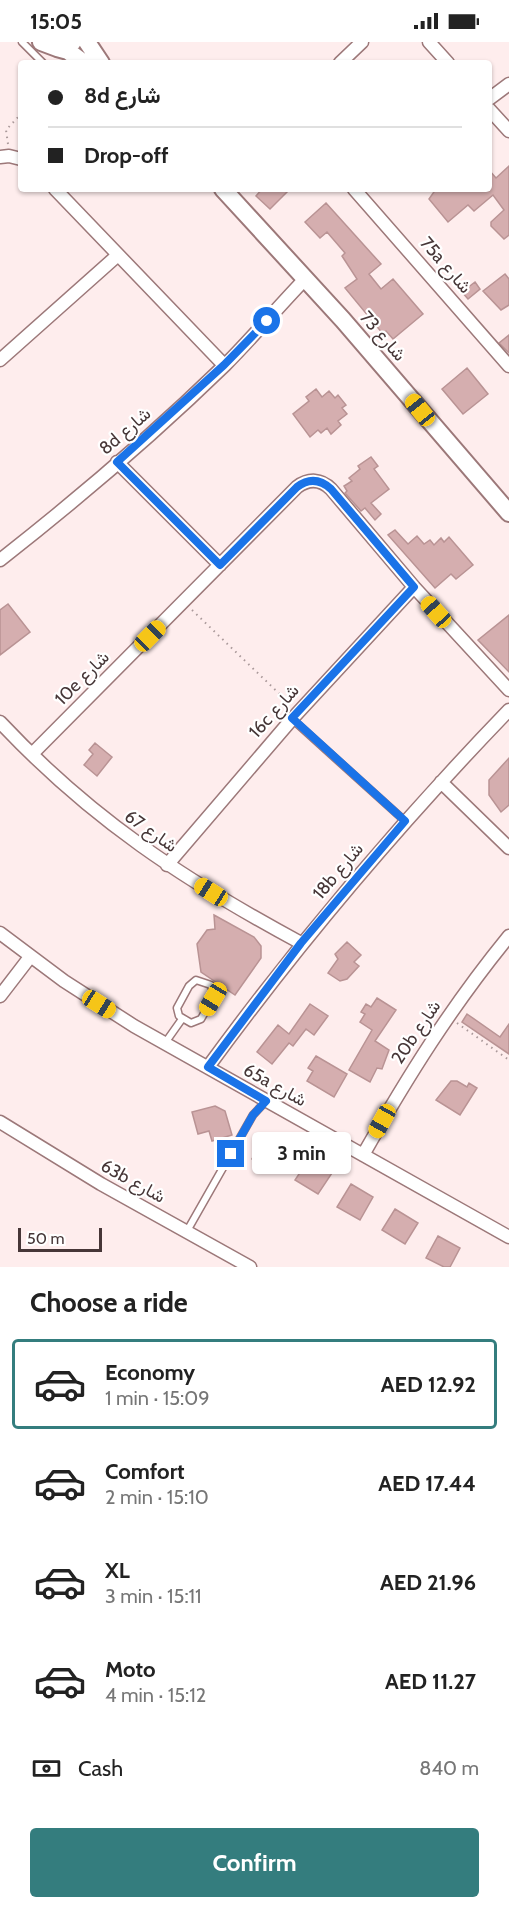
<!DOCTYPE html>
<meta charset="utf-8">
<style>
:root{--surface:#fff;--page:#f6f6f6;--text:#222;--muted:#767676;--line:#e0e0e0;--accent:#347d7e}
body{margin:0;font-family:Cabin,Vazirmatn,sans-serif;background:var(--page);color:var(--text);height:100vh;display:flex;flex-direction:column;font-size:22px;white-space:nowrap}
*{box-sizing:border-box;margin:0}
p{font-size:20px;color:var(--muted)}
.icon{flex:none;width:33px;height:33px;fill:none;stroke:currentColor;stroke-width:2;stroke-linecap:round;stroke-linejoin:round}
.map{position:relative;height:1225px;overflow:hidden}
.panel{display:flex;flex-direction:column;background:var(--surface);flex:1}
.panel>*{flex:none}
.hud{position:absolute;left:18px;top:18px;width:474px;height:132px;border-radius:6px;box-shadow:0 2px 4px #0004;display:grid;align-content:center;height:132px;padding:0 30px;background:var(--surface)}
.scale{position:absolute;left:18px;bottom:15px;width:84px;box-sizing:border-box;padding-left:6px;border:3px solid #463637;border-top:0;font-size:16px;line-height:21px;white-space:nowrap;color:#463637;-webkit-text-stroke:4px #fff;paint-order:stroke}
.end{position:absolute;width:27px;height:27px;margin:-14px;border:8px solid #1a73e8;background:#fff;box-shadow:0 0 0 3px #fff}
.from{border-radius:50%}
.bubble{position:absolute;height:42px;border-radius:6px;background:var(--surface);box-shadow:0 2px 4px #0004;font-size:20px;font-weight:700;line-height:42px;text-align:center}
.car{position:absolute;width:18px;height:36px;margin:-18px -9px;border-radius:8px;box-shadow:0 0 4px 2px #0007;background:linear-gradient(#f5c518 24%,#345 0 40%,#f5c518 0 76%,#345 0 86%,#f5c518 0)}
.hud b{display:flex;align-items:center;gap:21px;height:57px;font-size:22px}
.hud b+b{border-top:2px solid var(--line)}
.hud i{width:15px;height:15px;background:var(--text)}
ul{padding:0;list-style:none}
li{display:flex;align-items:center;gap:18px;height:90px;margin:0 12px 9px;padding:0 18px;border:3px solid transparent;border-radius:6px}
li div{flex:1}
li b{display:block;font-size:22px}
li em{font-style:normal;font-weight:700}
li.selected{border-color:var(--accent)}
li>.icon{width:54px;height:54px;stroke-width:1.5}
h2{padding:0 30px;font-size:27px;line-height:72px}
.pay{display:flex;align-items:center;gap:15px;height:66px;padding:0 30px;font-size:22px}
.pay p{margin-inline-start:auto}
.cta{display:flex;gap:12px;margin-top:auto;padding:12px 30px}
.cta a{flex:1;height:69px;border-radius:6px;background:var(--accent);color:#fff;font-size:24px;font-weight:700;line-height:69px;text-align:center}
.status{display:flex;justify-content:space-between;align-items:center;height:42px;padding:0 30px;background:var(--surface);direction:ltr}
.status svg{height:16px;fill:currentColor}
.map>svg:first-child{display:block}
.building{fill:#d5aeaf;stroke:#b99394;stroke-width:1.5}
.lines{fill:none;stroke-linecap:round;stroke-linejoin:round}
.lane-casing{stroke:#9c7879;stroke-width:9}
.street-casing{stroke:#9c7879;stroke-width:15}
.secondary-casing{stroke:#9c7879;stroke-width:20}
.path{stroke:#aa999a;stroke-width:2;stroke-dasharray:1.5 4.5;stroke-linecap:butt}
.lane{stroke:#fff;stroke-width:6}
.street{stroke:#fff;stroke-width:12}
.secondary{stroke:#fff;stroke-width:16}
.route{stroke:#1a73e8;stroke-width:8}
.labels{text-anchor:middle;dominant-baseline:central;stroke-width:4.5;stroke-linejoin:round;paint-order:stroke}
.street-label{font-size:18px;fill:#463637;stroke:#fff}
</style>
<div class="status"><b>15:05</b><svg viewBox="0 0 49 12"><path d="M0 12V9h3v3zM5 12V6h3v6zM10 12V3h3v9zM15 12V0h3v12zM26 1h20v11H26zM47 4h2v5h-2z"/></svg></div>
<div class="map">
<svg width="509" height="1225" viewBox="0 0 509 1225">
<rect width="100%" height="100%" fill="#feeded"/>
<path class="building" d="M 509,124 L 509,193 L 504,197 L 491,184 L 491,180 L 504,168 L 493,153 L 474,169 L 468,163 L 448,180 L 429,157 L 436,147 L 489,147 L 489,128 L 496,136 Z
M 262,147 L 290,147 L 270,167 L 256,154 Z
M 326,161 L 381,222 L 369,232 L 381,247 L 393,237 L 423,272 L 393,297 L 386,289 L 383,292 L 345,246 L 357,237 L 342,214 L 345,211 L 327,190 L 320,196 L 305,180 Z
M 505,232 L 509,237 L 509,263 L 501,268 L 483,249 Z
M 475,240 L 480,247 L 468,257 L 462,250 Z
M 509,293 L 509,311 L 499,301 Z
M 467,326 L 488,352 L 463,372 L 442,347 Z
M 316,347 L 322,355 L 329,349 L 335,356 L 338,353 L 346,363 L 342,366 L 347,372 L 338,379 L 341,383 L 331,392 L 327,386 L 321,391 L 318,388 L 310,395 L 293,372 L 309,359 L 306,355 Z
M 371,415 L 378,424 L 374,427 L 389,447 L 371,461 L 381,472 L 375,478 L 365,466 L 361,469 L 345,451 L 347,449 L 344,444 L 352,439 L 349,436 L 360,427 L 358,424 Z
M 395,488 L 408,502 L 417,494 L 424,502 L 430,498 L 434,503 L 441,496 L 444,500 L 449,495 L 473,523 L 456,537 L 451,532 L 435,546 L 388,493 Z
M 8,562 L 30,590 L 0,613 L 0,568 Z
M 509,573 L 509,630 L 478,598 Z
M 95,701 L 112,715 L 97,734 L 84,723 L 93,712 L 89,708 Z
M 509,716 L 509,763 L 501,770 L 489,753 L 489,738 Z
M 214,873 L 254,895 L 261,904 L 261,916 L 235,953 L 201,930 L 197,902 L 207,888 L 215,887 Z
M 347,900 L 361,913 L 354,920 L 359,924 L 347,937 L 340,939 L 328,931 L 338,917 L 335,912 Z
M 377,956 L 396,968 L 375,999 L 389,1008 L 382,1027 L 377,1026 L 370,1040 L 349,1028 L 372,988 L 360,980 L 365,972 L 361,970 L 366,962 L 371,965 Z
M 310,962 L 328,974 L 314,993 L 306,987 L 293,1004 L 289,1001 L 272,1022 L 257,1010 L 278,983 L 289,992 Z
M 467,972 L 500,995 L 509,982 L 509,1012 L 462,980 Z
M 316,1014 L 347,1032 L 334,1055 L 307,1039 L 313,1029 L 308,1026 Z
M 451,1039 L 457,1039 L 467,1045 L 469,1041 L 477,1046 L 460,1073 L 436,1058 Z
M 215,1064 L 225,1069 L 232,1093 L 212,1099 L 209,1089 L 198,1092 L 192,1070 Z
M 264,1095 L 286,1107 L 274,1128 L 252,1117 Z
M 309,1117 L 332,1131 L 318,1152 L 295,1138 Z
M 351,1142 L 373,1155 L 360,1178 L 337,1165 Z
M 395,1167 L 418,1181 L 405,1202 L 382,1188 Z
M 438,1194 L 460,1206 L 450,1225 L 444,1225 L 426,1216 Z"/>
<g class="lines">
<g class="lane-casing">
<path id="lane" d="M 22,0 L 43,21
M 292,677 L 405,779
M 196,938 L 211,943 L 214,954 L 201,977 L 191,981 L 179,974 L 177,966 L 189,944 Z
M 165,1001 L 182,977
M 187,1189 L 253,1073 L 266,1059"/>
</g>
<g class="street-casing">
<path id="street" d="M 429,0 L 448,21
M 340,21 L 362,0
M 489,57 L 509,42
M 489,67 L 509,89
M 0,115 L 9,114 L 21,117
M 55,147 L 224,323
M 354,147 L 509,324
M 0,318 L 118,213
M 117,420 L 220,523
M 0,518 C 78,457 154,392 225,323 C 253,295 278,265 306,236
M 0,680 C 91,777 184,838 301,901
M 32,712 L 297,445 C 309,436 321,437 331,447 L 414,545 L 509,648
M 441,740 L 509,806
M 167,823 L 292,677 L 414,545
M 0,891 L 64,939 L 134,984 L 509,1195
M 0,954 L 30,915
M 208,1025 C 300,899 400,781 509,668
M 0,1080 L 101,1142 L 250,1225
M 363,1113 C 408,1034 451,965 509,894"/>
</g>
<g class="secondary-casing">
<path id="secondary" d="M 41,0 L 57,6 L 73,0
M 87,0 L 101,21
M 57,6 L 68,9 L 84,21
M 223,147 L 343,278 L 509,471"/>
</g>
<path class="path" d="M 8,102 L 6,88 L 21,72
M 192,568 L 289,661
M 457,981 L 509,1018"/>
<use href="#lane" class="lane"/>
<use href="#street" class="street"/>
<use href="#secondary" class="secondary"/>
</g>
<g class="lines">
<path class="route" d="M 231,1112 L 253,1073 L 266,1059 L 208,1025 L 301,901 L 405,779 L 292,676 L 414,545 L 331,447 C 320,437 309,436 297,445 L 220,523 L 117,420 L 224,323 L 267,279"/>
</g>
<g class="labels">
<g class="street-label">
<text transform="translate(446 223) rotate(49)">75a شارع</text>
<text transform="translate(383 294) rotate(49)">شارع 73</text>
<text transform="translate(125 389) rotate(-41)">8d شارع</text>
<text transform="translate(82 636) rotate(-45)">10e شارع</text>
<text transform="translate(274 669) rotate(-48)">16c شارع</text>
<text transform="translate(151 789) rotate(35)">شارع 67</text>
<text transform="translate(338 829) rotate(-50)">18b شارع</text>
<text transform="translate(416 990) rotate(-56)">20b شارع</text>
<text transform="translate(275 1043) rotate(29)">65a شارع</text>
<text transform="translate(133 1139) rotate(29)">63b شارع</text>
</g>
</g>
</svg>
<div class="scale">50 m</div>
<i class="end from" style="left:267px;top:279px"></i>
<i class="end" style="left:231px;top:1112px"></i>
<div class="bubble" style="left:252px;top:1090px;width:99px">3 min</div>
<i class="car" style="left:420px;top:368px;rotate:321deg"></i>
<i class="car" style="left:436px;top:570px;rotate:318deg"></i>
<i class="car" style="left:150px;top:594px;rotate:45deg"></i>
<i class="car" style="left:211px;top:850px;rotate:302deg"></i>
<i class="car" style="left:213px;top:957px;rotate:211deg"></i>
<i class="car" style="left:99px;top:962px;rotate:122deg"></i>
<i class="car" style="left:382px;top:1079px;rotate:209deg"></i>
<div class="hud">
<b><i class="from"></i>8d شارع</b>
<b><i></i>Drop-off</b>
</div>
</div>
<section class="panel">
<h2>Choose a ride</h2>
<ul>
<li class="selected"><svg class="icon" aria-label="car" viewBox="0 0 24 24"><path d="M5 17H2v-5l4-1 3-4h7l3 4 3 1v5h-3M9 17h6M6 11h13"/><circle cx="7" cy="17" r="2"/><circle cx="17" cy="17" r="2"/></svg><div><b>Economy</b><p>1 min · 15:09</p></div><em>AED 12.92</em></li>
<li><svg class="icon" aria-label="car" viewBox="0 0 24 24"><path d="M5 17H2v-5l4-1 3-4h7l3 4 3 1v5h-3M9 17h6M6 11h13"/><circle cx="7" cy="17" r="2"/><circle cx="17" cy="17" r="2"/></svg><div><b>Comfort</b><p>2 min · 15:10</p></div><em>AED 17.44</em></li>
<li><svg class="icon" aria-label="car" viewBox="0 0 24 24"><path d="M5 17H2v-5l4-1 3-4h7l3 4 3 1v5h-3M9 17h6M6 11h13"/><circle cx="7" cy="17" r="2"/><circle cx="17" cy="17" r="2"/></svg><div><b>XL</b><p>3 min · 15:11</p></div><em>AED 21.96</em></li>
<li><svg class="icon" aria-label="car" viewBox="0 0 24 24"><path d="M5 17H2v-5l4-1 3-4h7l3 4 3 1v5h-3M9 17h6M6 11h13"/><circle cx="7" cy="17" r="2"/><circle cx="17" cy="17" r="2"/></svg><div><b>Moto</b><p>4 min · 15:12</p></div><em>AED 11.27</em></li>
</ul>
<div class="pay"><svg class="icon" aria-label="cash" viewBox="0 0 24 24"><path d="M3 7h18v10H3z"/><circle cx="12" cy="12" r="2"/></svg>Cash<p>840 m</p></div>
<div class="cta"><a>Confirm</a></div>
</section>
